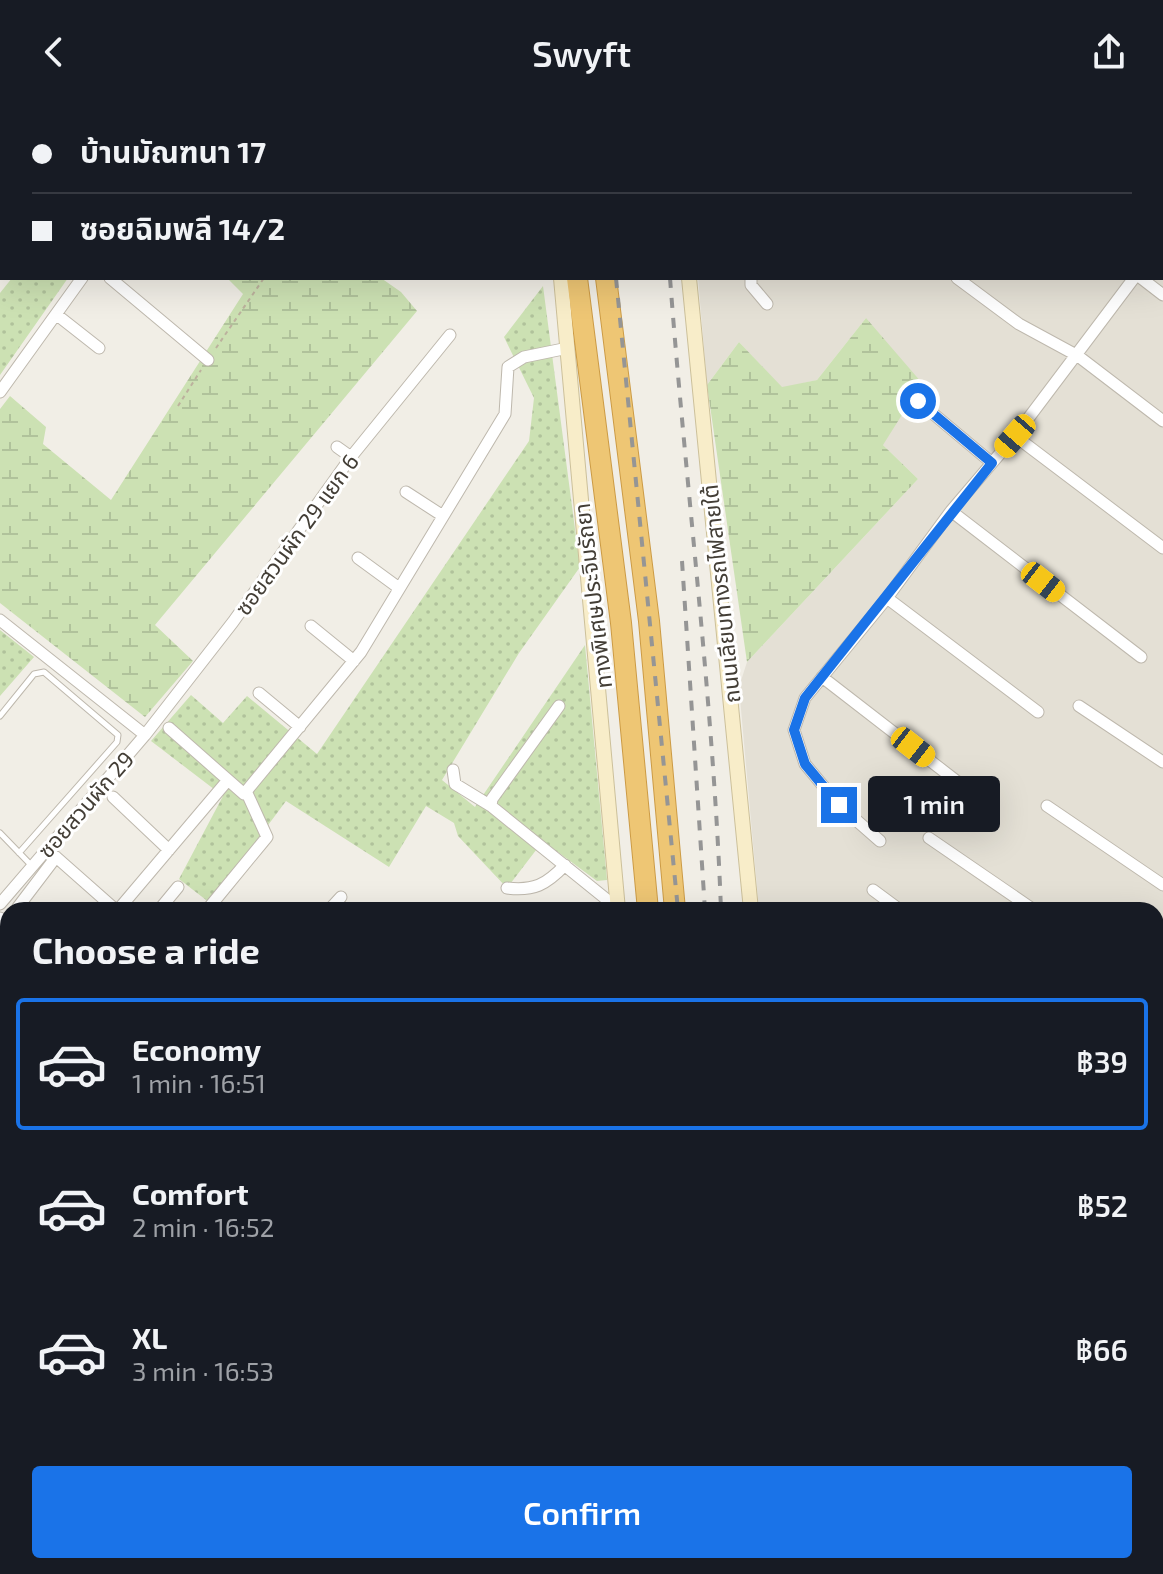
<!DOCTYPE html>
<meta charset="utf-8">
<style>
:root{--surface:#171b24;--page:#20242c;--text:#f1f3f6;--muted:#9ea1a6;--line:#363941;--accent:#1a73e8}
body{margin:0;font-family:"Exo 2","Noto Sans Thai",sans-serif;background:var(--page);color:var(--text);height:100vh;display:flex;flex-direction:column;font-size:30px;white-space:nowrap}
*{box-sizing:border-box;margin:0}
p{font-size:26px;color:var(--muted)}
.icon{flex:none;width:44px;height:44px;fill:none;stroke:currentColor;stroke-width:2;stroke-linecap:round;stroke-linejoin:round}
.map{position:relative;flex:1;overflow:hidden}
.drawer{position:absolute;left:0px;top:798px;width:1164px;height:672px;display:flex;flex-direction:column;background:var(--surface);border-radius:24px 24px 0 0;box-shadow:0 8px 32px #0002}
.drawer>*{flex:none}
.guide{position:absolute;left:0px;top:0px;width:1164px;height:176px;box-shadow:0 8px 32px #0002;display:grid;align-content:center;height:176px;padding:0 32px;background:var(--surface)}
.end{position:absolute;width:36px;height:36px;margin:-18px;border:10px solid #1a73e8;background:#fff;box-shadow:0 0 0 4px #fff}
.from{border-radius:50%}
.bubble{position:absolute;height:56px;border-radius:8px;background:var(--surface);box-shadow:0 8px 32px #0002;font-size:26px;font-weight:600;line-height:56px;text-align:center}
.car{position:absolute;width:24px;height:48px;margin:-24px -12px;border-radius:10px;box-shadow:0 0 6px 2px #0007;background:linear-gradient(#f5c518 24%,#345 0 40%,#f5c518 0 76%,#345 0 86%,#f5c518 0)}
.guide b{display:flex;align-items:center;gap:28px;height:76px;font-size:30px}
.guide b+b{border-top:2px solid var(--line)}
.guide i{width:20px;height:20px;background:var(--text)}
ul{padding:0;list-style:none}
li{display:flex;align-items:center;gap:24px;height:132px;margin:0 16px 12px;padding:0 16px;border:4px solid transparent;border-radius:8px}
li div{flex:1}
li b{display:block;font-size:30px}
li em{font-style:normal;font-weight:600}
li.selected{border-color:var(--accent)}
li>.icon{width:72px;height:72px;stroke-width:1.5}
h2{padding:0 32px;font-size:36px;line-height:96px}
.primary-button{display:flex;gap:16px;margin-top:auto;padding:16px 32px}
.primary-button a{flex:1;height:92px;border-radius:8px;background:var(--accent);color:#fff;font-size:32px;font-weight:600;line-height:92px;text-align:center}
header{display:flex;justify-content:space-between;align-items:center;height:104px;padding:0 32px;background:var(--surface);font-size:36px;font-weight:600}
.map>svg:first-child{display:block}
.residential{fill:#e4e0d5}
.grass{fill:url(#grass-dots)}
.wetland{fill:url(#wetland-marsh)}
.lines{fill:none;stroke-linecap:round;stroke-linejoin:round}
.lane-casing{stroke:#beb8ad;stroke-width:7}
.street-casing{stroke:#beb8ad;stroke-width:13}
.secondary-casing{stroke:#ccc09a;stroke-width:16}
.highway-casing{stroke:#cc9b45;stroke-width:22}
.path{stroke:#bcb19d;stroke-width:2;stroke-dasharray:4 4;stroke-linecap:butt}
.lane{stroke:#fff;stroke-width:5}
.street{stroke:#fff;stroke-width:11}
.secondary{stroke:#f8edc9;stroke-width:14}
.highway{stroke:#eec674;stroke-width:20}
.rail{stroke:#959595;stroke-width:4;stroke-dasharray:10 10;stroke-linecap:butt}
.route{stroke:#1a73e8;stroke-width:10}
.labels{text-anchor:middle;dominant-baseline:central;stroke-width:6;stroke-linejoin:round;paint-order:stroke}
.street-label{font-size:22px;fill:#433e36;stroke:#fff}
</style>
<header><svg class="icon" aria-label="back" viewBox="0 0 24 24"><path d="M15 5l-7 7 7 7"/></svg>Swyft<svg class="icon" aria-label="share" viewBox="0 0 24 24"><path d="M12 15V3M7 8l5-5 5 5M5 13v7h14v-7"/></svg></header>
<div class="map">
<svg width="1163" height="1470" viewBox="0 0 1163 1470">
<defs>
<pattern id="grass-dots" width="8" height="8" patternUnits="userSpaceOnUse" patternTransform="scale(2)"><rect width="8" height="8" fill="#cce1b3"/><path d="M2 2h.1M6 6h.1" fill="none" stroke="#b0c29b" stroke-width="1.8" stroke-linecap="round"/></pattern>
<pattern id="wetland-marsh" width="20" height="14" patternUnits="userSpaceOnUse" patternTransform="scale(2)"><rect width="20" height="14" fill="#cce1b3"/><path d="M1 5h8M5 5V1M11 12h8M15 12V8" fill="none" stroke="#b0c29b"/></pattern>
</defs>
<rect width="100%" height="100%" fill="#f1eee6"/>
<path class="residential" d="M 713,0 L 1163,0 L 1163,1470 L 830,1470 L 830,1462 L 1156,1462 L 1156,806 L 759,806 L 739,583 L 747,558 L 918,375 L 883,341 L 866,214 L 817,276 L 782,284 L 739,238 L 707,281 L 698,174 L 1162,174 L 1162,2 Z
M 0,943 L 8,953 L 8,1146 L 0,1137 Z"/>
<path class="grass" d="M 12,174 L 68,174 L 0,271 L 0,189 Z
M 543,182 L 580,463 L 519,549 L 442,676 L 475,703 L 585,541 L 607,776 L 597,777 L 543,737 L 507,784 L 458,732 L 454,719 L 426,702 L 389,763 L 286,697 L 210,799 L 179,775 L 223,692 L 151,637 L 191,591 L 223,619 L 247,592 L 317,650 L 529,337 L 534,294 L 504,233 Z
M 0,526 L 34,553 L 0,592 Z"/>
<path class="wetland" d="M 210,0 L 438,0 L 208,2 Z
M 227,174 L 381,174 L 401,188 L 417,207 L 155,521 L 193,557 L 145,613 L 0,499 L 0,305 L 10,292 L 46,323 L 43,340 L 111,396 L 243,190 Z
M 866,214 L 922,279 L 883,341 L 918,375 L 747,558 L 707,281 L 739,238 L 782,283 L 817,276 Z"/>
<g class="lines">
<g class="lane-casing">
<path id="lane" d="M 679,0 L 679,2
M 0,612 L 34,570 L 44,568 L 118,631 L 117,638 L 19,749
M 0,729 L 31,761"/>
</g>
<g class="street-casing">
<path id="street" d="M 940,0 L 943,2
M 1114,0 L 1116,2
M 66,2 L 68,0
M 200,2 L 202,0
M 799,2 L 799,0
M 1162,45 L 1163,46
M 0,81 L 2,78
M 0,119 L 2,122
M 1162,135 L 1163,134
M 110,174 L 208,256
M 751,174 L 751,181 L 767,200
M 957,174 L 1019,220 L 1078,252 L 1163,317
M 1141,174 L 1163,191
M 57,211 L 99,244
M 0,288 L 82,174
M 918,297 L 992,359
M 1015,332 L 1163,444
M 337,343 L 351,353
M 406,388 L 443,412
M 951,407 L 1141,553
M 358,454 L 399,484
M 887,494 L 1038,608
M 0,516 L 145,631 L 0,800
M 311,522 L 354,557
M 822,573 L 959,679
M 259,589 L 300,623
M 559,602 L 492,695 L 491,702 L 616,803
M 1079,602 L 1163,658
M 169,624 L 244,690 L 361,548 L 505,310 L 508,263 L 524,253 L 568,244
M 145,631 L 233,518 L 351,353 L 450,231
M 453,666 L 455,680 L 491,702
M 113,693 L 169,746
M 1047,702 L 1163,781
M 929,734 L 1034,806
M 880,737 L 839,701 L 805,660 L 794,626 L 805,594 L 887,494 L 951,407 L 1015,332 L 1134,174
M 507,784 C 534,787 546,781 565,761
M 873,786 L 900,806
M 18,803 L 56,753 L 116,806
M 118,806 L 228,676
M 159,806 L 178,783
M 207,806 L 267,733 L 246,687
M 329,806 L 341,793
M 0,814 L 8,831
M 1156,875 L 1163,865
M 1156,889 L 1163,894
M 1156,986 L 1163,991
M 0,1005 L 8,1014
M 0,1111 L 8,1103
M 1156,1123 L 1163,1128
M 0,1191 L 8,1199
M 0,1350 L 8,1348
M 1156,1378 L 1163,1361
M 342,1462 L 346,1470
M 526,1462 L 535,1470
M 1102,1462 L 1121,1470
M 96,1470 L 112,1464
M 891,1470 L 894,1462
M 1020,1470 L 1024,1462"/>
</g>
<g class="secondary-casing">
<path id="secondary" d="M 544,0 L 544,2
M 691,2 L 691,0
M 561,174 L 618,806
M 689,174 L 751,806
M 681,1462 L 681,1470
M 697,1462 L 698,1470
M 795,1462 L 796,1470
M 816,1462 L 817,1470"/>
</g>
<g class="highway-casing">
<path id="highway" d="M 555,0 L 555,2
M 584,0 L 584,2
M 577,174 L 621,519 L 648,806
M 606,174 L 649,517 L 675,806
M 710,1462 L 710,1470
M 734,1462 L 735,1470"/>
</g>
<path class="path" d="M 216,244 L 264,174
M 178,302 L 201,266"/>
<use href="#lane" class="lane"/>
<use href="#street" class="street"/>
<use href="#secondary" class="secondary"/>
<use href="#highway" class="highway"/>
<path class="rail" d="M 610,0 L 610,2
M 657,0 L 657,2
M 616,174 L 678,806
M 670,174 C 686,385 713,595 721,806
M 682,457 L 705,806
M 750,1462 L 750,1470
M 768,1462 L 769,1470"/>
</g>
<g class="lines">
<path class="route" d="M 839,701 L 805,660 L 794,626 L 805,594 L 992,359 L 918,297"/>
</g>
<g class="labels">
<g class="street-label">
<text transform="translate(296 430) rotate(-54)">ซอยสวนผัก 29 แยก 6</text>
<text transform="translate(720 490) rotate(-96)">ถนนเลียบทางรถไฟสายใต้</text>
<text transform="translate(592 492) rotate(-97)">ทางพิเศษประจิมรัถยา</text>
<text transform="translate(85 700) rotate(-49)">ซอยสวนผัก 29</text>
</g>
</g>
</svg>
<i class="end from" style="left:918px;top:297px"></i>
<i class="end" style="left:839px;top:701px"></i>
<div class="bubble" style="left:868px;top:672px;width:132px">1 min</div>
<i class="car" style="left:1015px;top:332px;rotate:221deg"></i>
<i class="car" style="left:1043px;top:478px;rotate:128deg"></i>
<i class="car" style="left:913px;top:643px;rotate:128deg"></i>
<div class="guide">
<b><i class="from"></i>บ้านมัณฑนา 17</b>
<b><i></i>ซอยฉิมพลี 14/2</b>
</div>
<section class="drawer">
<h2>Choose a ride</h2>
<ul>
<li class="selected"><svg class="icon" aria-label="car" viewBox="0 0 24 24"><path d="M5 17H2v-5l4-1 3-4h7l3 4 3 1v5h-3M9 17h6M6 11h13"/><circle cx="7" cy="17" r="2"/><circle cx="17" cy="17" r="2"/></svg><div><b>Economy</b><p>1 min · 16:51</p></div><em>฿39</em></li>
<li><svg class="icon" aria-label="car" viewBox="0 0 24 24"><path d="M5 17H2v-5l4-1 3-4h7l3 4 3 1v5h-3M9 17h6M6 11h13"/><circle cx="7" cy="17" r="2"/><circle cx="17" cy="17" r="2"/></svg><div><b>Comfort</b><p>2 min · 16:52</p></div><em>฿52</em></li>
<li><svg class="icon" aria-label="car" viewBox="0 0 24 24"><path d="M5 17H2v-5l4-1 3-4h7l3 4 3 1v5h-3M9 17h6M6 11h13"/><circle cx="7" cy="17" r="2"/><circle cx="17" cy="17" r="2"/></svg><div><b>XL</b><p>3 min · 16:53</p></div><em>฿66</em></li>
</ul>
<div class="primary-button"><a>Confirm</a></div>
</section>
</div>
